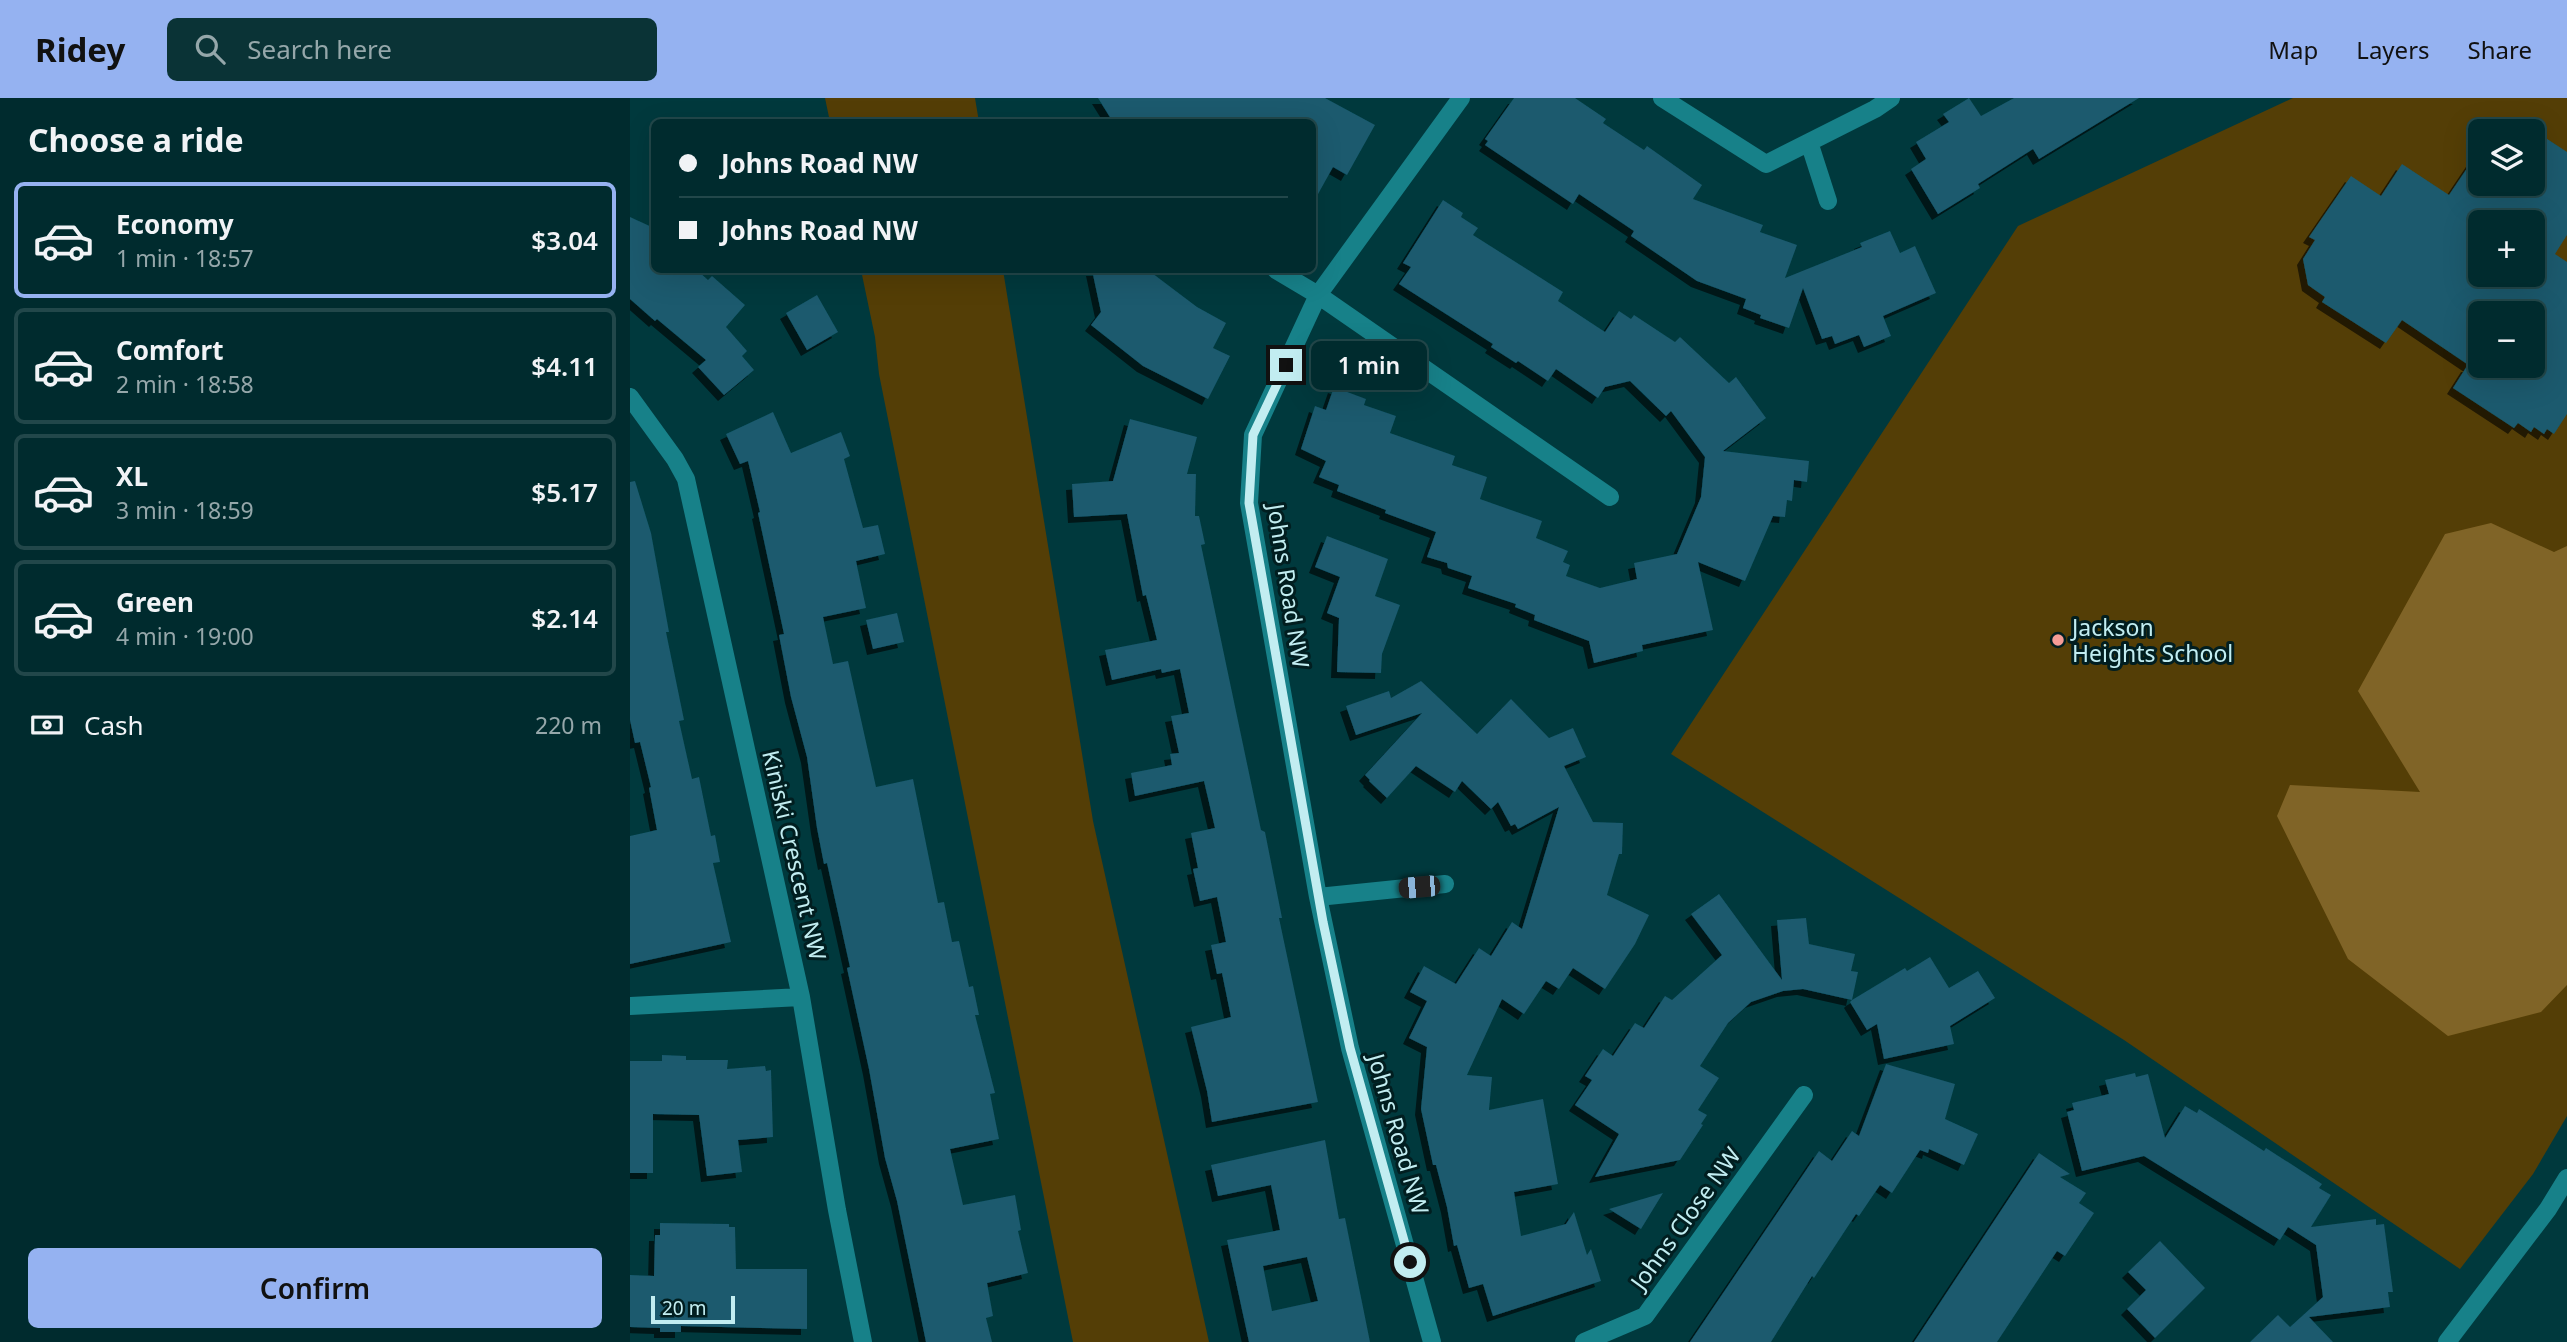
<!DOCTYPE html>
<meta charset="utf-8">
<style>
:root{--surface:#002b2e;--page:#0a3336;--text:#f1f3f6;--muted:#95a7aa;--line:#22474a;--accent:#95b2f1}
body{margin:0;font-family:"Noto Sans",sans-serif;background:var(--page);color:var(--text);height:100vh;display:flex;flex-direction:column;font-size:26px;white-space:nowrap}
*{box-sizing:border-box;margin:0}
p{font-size:23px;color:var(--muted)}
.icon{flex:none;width:38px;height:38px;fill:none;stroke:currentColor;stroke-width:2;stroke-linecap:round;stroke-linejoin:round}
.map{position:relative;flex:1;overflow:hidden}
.drawer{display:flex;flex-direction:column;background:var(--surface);width:630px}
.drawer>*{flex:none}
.top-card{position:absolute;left:21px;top:21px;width:665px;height:154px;border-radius:10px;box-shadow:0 7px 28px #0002,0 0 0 2px var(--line);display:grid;align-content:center;height:154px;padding:0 28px;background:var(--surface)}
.fabs{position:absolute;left:1838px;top:21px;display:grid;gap:14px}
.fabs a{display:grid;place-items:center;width:77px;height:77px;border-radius:10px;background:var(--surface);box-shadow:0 7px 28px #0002,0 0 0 2px var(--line);font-size:35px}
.scale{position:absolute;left:21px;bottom:18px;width:84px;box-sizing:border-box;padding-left:7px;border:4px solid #c2edf1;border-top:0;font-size:19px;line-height:24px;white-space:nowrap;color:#c2edf1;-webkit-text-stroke:5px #011e20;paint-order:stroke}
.end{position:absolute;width:32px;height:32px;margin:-16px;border:9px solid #c2edf1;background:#111;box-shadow:0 0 0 4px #111}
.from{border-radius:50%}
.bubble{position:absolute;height:49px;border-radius:10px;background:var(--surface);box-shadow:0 7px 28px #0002,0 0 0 2px var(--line);font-size:23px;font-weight:600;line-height:49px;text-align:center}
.car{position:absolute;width:21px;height:42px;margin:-21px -10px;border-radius:9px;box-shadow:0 0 5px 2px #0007;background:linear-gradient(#222 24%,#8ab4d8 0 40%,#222 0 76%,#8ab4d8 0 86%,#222 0)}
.top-card b{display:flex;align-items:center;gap:24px;height:66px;font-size:26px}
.top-card b+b{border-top:2px solid var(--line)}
.top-card i{width:18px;height:18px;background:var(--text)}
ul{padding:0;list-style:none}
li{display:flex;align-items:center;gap:21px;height:116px;margin:0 14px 10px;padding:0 14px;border:4px solid var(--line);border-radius:10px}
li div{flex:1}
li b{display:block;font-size:26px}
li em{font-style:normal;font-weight:600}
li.selected{border-color:var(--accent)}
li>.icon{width:63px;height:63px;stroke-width:1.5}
h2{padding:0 28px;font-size:32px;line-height:84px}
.pay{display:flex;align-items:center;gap:18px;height:77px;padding:0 28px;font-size:26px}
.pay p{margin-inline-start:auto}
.action{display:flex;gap:14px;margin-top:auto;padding:14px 28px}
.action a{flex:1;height:80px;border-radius:10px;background:var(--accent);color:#111;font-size:28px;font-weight:600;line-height:80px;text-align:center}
header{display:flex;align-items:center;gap:42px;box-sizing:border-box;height:98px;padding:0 35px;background:var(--accent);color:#111}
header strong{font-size:33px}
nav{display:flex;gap:38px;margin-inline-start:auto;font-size:24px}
.search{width:490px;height:63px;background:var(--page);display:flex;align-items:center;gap:18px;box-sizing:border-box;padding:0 24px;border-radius:10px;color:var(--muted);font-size:26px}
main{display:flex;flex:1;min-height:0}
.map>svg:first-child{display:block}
.green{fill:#543e06;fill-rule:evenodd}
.forest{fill:#806427}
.building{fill:#1a5a6e;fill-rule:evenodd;filter:url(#shadow)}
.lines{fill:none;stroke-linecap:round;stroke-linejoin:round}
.street{stroke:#178189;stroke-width:18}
.secondary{stroke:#178189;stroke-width:18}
.route{stroke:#c2edf1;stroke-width:9}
.poi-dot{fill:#f59c96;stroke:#011e20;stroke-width:2.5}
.labels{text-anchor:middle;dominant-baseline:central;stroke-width:6;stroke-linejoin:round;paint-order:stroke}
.street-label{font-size:23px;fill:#c2edf1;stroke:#011e20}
.poi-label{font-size:23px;fill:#c2edf1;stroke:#011e20;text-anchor:start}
</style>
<header>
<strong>Ridey</strong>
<div class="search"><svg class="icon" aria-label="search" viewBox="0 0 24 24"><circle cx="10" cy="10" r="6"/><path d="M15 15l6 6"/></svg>Search here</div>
<nav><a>Map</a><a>Layers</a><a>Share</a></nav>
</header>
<main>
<section class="drawer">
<h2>Choose a ride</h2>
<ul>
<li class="selected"><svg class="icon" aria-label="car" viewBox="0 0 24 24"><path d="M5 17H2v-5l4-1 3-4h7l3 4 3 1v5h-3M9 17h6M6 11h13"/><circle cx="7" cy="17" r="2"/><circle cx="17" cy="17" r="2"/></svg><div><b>Economy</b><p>1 min · 18:57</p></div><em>$3.04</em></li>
<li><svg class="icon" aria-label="car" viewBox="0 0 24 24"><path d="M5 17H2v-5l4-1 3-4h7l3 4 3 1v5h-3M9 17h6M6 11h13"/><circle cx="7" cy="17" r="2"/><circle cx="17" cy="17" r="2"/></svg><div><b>Comfort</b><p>2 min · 18:58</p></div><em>$4.11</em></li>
<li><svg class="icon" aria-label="car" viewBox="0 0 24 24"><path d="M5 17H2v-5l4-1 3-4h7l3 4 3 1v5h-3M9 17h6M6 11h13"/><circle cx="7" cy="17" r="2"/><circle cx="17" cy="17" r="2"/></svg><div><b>XL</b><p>3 min · 18:59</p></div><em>$5.17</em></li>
<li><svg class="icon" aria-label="car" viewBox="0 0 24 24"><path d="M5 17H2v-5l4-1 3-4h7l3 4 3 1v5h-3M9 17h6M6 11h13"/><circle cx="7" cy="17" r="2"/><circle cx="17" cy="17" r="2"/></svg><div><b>Green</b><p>4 min · 19:00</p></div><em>$2.14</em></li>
</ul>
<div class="pay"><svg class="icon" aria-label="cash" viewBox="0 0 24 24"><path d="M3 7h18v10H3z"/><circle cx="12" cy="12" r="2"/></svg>Cash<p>220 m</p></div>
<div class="action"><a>Confirm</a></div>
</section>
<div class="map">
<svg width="1937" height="1244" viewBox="0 0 1937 1244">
<defs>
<filter id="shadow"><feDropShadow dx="-6" dy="6" stdDeviation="0" flood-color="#0009"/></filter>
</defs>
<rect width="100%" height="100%" fill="#00393d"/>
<path class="green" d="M 195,0 L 345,0 L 349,24 L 200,24 Z
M 1663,0 L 1937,0 L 1937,1018 L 1903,1076 L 1830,1171 L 1494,942 L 1041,656 L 1388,128 ZM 1850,33 L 1902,33 L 1902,86 L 1850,86 ZM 1850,124 L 1902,124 L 1902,177 L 1850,177 ZM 1850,215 L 1902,215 L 1902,268 L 1850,268 Z
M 231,172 L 373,172 L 463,723 L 579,1244 L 443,1244 L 249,276 L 245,239 Z"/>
<path class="forest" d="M 1861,425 L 1924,454 L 1937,448 L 1937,887 L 1911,914 L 1818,938 L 1718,861 L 1647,718 L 1660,687 L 1790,694 L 1728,593 L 1815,436 Z"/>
<path class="building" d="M 468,0 L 695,0 L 745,27 L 717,77 L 703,69 L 682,107 L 682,24 L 483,24 Z
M 884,0 L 945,0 L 976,21 L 973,25 L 1014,52 L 1017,48 L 1072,87 L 1063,101 L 1133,127 L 1130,134 L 1167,147 L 1155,180 L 1232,149 L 1230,145 L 1260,133 L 1270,155 L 1285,148 L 1306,195 L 1253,218 L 1261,238 L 1234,249 L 1229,237 L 1205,246 L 1202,238 L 1192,241 L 1173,190 L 1159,230 L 1130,220 L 1131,217 L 1113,210 L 1116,201 L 1067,183 L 1001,138 L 1004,133 L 949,96 L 943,106 L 855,47 L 858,43 L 855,41 Z
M 1339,0 L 1351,18 L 1384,0 L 1509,0 L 1409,61 L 1403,51 L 1348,86 L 1350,90 L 1308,116 L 1281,71 L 1296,61 L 1286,44 L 1319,24 L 1313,16 Z
M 1902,31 L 1937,54 L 1937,137 L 1925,156 L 1937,164 L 1937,316 L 1924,336 L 1917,331 L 1914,336 L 1904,329 L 1901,334 L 1888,325 L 1884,330 L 1823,290 L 1837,268 L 1840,268 L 1772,222 L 1756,245 L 1692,204 L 1695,199 L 1678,187 L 1673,161 L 1685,142 L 1679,139 L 1721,78 L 1751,98 L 1772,66 L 1819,97 L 1850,51 L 1850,86 L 1902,86 ZM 1850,124 L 1902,124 L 1902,177 L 1850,177 ZM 1850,215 L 1902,215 L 1902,268 L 1850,268 Z
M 813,102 L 833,115 L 831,119 L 848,130 L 843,137 L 933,194 L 928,203 L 975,234 L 989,213 L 1001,221 L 1004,217 L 1045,244 L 1050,239 L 1099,285 L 1106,279 L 1136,320 L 1093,353 L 1179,363 L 1177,384 L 1164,382 L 1162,403 L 1157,402 L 1155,419 L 1143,418 L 1115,483 L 1068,464 L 1083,532 L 1012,547 L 1013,553 L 964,565 L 959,543 L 904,522 L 905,517 L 885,509 L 886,506 L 838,490 L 842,478 L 818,470 L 817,465 L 797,459 L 806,434 L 755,415 L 756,412 L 707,393 L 709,387 L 689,379 L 696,363 L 671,351 L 685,308 L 696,312 L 704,289 L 736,301 L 734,307 L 766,318 L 760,335 L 825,358 L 822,367 L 857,379 L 850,401 L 912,423 L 906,440 L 938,453 L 933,464 L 940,467 L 936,478 L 970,490 L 1007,481 L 1004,465 L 1047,456 L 1071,399 L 1075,359 L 1041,313 L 1036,318 L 1000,283 L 975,289 L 968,300 L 926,271 L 918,283 L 888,263 L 886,265 L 861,249 L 863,246 L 769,186 L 781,169 L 773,165 Z
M 0,119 L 24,130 L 24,172 L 67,172 L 78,182 L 82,178 L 115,207 L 96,229 L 117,253 L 112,258 L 124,272 L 94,297 L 68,269 L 76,262 L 27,221 L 25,223 L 0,201 Z
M 462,172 L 518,172 L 567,209 L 596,225 L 583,250 L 600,258 L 578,301 L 513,268 L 461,227 L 471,214 Z
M 187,197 L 208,234 L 177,252 L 156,215 Z
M 143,314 L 161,355 L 211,334 L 220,358 L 214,361 L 233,430 L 248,427 L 255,456 L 226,463 L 236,510 L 193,519 L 203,566 L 218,563 L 246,689 L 283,681 L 308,805 L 314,804 L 322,844 L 329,843 L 339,889 L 343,888 L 349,917 L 345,917 L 365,995 L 360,996 L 369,1041 L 320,1051 L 333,1107 L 385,1097 L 391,1132 L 388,1133 L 398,1175 L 357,1185 L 363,1218 L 356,1220 L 362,1244 L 296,1244 L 267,1103 L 255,1060 L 239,971 L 217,870 L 220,869 L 197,765 L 194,766 L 187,730 L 177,659 L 161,599 L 149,537 L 154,536 L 128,415 L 130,414 L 118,363 L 110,366 L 96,336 Z
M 500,321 L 567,339 L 557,376 L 566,376 L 565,418 L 569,418 L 575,446 L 571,447 L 631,732 L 635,734 L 652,820 L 649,820 L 688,1004 L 582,1024 L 577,993 L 561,929 L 601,919 L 592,875 L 587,876 L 581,847 L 596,844 L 587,799 L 570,803 L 563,771 L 568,770 L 561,735 L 585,730 L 574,683 L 505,698 L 501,675 L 542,667 L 540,656 L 549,655 L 541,618 L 559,615 L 550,571 L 532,575 L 531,571 L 482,582 L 475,552 L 527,542 L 516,497 L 513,498 L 497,416 L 444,419 L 442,386 L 483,383 Z
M 5,383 L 21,435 L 39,534 L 36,534 L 54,622 L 49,623 L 62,681 L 69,679 L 81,738 L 85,737 L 90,764 L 83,765 L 101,844 L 0,866 L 0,738 L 27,732 L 19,690 L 21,689 L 10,644 L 5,645 L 0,622 L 0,384 Z
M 697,438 L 758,461 L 745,498 L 770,507 L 752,556 L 751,575 L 707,574 L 709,520 L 697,515 L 710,479 L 685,469 Z
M 267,515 L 274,544 L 243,551 L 236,522 Z
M 791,583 L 847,636 L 881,601 L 919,640 L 943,630 L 956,659 L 934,668 L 963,724 L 993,725 L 992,756 L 989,756 L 977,797 L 1019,817 L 1005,846 L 975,891 L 943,870 L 929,891 L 916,883 L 894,916 L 872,901 L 837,977 L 862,979 L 859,1012 L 913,1001 L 928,1086 L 884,1094 L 891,1138 L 936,1126 L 944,1114 L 957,1157 L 961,1151 L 971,1183 L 863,1218 L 853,1186 L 839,1190 L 827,1147 L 824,1148 L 817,1109 L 806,1067 L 803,1067 L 791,1011 L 797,949 L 779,940 L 797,903 L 780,894 L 794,868 L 826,886 L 849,850 L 861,858 L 882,824 L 892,831 L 929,709 L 888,731 L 885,726 L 881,728 L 868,704 L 861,711 L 832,683 L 825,694 L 786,668 L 757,700 L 739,683 L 740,682 L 735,677 L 792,615 L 726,637 L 716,608 L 759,593 L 761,600 Z
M 1089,796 L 1152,882 L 1147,822 L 1176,820 L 1179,846 L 1225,856 L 1221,873 L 1228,874 L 1222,902 L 1275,870 L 1277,873 L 1300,859 L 1319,890 L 1348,873 L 1365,900 L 1320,928 L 1324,946 L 1254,961 L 1247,926 L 1237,932 L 1220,904 L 1222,902 L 1173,891 L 1153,893 L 1121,904 L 1098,925 L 1070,968 L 1089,980 L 1068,1012 L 1077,1017 L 1071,1026 L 1073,1027 L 1050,1062 L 965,1079 L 989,1036 L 945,1007 L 962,982 L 955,978 L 973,951 L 983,958 L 1005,925 L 1014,930 L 1035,898 L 1042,902 L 1092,857 L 1061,816 Z
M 32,957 L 56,958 L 56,962 L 98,962 L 97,971 L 135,968 L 136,973 L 141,972 L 143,1039 L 108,1042 L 112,1074 L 77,1078 L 69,1017 L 23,1016 L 23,1075 L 0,1075 L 0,963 L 32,963 Z
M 1256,966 L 1325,986 L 1315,1021 L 1348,1036 L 1334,1067 L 1299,1051 L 1298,1055 L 1290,1052 L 1262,1095 L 1250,1087 L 1229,1118 L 1226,1116 L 1184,1180 L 1182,1178 L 1141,1244 L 1060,1244 L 1189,1053 L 1202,1063 L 1222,1033 L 1229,1038 Z
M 1505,975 L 1506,979 L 1518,976 L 1535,1040 L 1555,1008 L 1567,1015 L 1569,1011 L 1634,1053 L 1636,1050 L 1692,1086 L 1689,1090 L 1701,1097 L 1681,1129 L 1746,1121 L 1746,1127 L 1754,1126 L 1763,1194 L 1758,1194 L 1760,1209 L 1679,1219 L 1703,1244 L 1620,1244 L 1648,1217 L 1660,1229 L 1693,1199 L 1686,1147 L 1658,1129 L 1650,1142 L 1514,1058 L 1452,1073 L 1437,1014 L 1444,1012 L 1442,1005 L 1479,996 L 1475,982 Z
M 695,1042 L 709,1121 L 715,1120 L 740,1244 L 619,1244 L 597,1142 L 650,1132 L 641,1087 L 588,1098 L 581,1067 ZM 677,1159 L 688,1203 L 642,1213 L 633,1168 Z
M 1409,1055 L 1440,1076 L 1430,1079 L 1456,1095 L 1449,1105 L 1464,1115 L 1435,1158 L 1427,1153 L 1367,1244 L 1284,1244 Z
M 1033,1095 L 1011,1131 L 979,1111 Z
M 30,1125 L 99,1126 L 99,1129 L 105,1129 L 106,1171 L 177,1171 L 177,1231 L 51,1228 L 51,1234 L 30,1234 L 30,1230 L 0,1229 L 0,1177 L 24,1178 L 25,1137 L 30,1137 Z
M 1530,1143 L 1575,1190 L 1525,1240 L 1497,1211 L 1516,1192 L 1498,1174 Z"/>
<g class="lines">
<path class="street" d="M 1032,0 L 1136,66 L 1245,11 L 1261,0
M 1179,44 L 1198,103
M 646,172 L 688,197 L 980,399
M 0,299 L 45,361 L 56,381 L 171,899 L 207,1112 L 233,1244
M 688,799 L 815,786
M 0,908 L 171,899
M 802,1244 L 720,950 L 688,799 L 619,405 L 623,337 L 688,197 L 831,0
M 954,1244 L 1015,1218 L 1174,997"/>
<path class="secondary" d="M 1817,1244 L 1918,1111 L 1937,1080"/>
</g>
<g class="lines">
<path class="route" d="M 656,267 L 623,337 L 619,405 L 693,824 L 720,950 L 780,1164"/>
</g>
<circle class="poi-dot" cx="1428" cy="542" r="7"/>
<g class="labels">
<g class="street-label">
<text transform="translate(659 488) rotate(81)">Johns Road NW</text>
<text transform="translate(165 757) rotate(77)">Kiniski Crescent NW</text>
<text transform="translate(769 1036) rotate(74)">Johns Road NW</text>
<text transform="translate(1055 1120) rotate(-54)">Johns Close NW</text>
</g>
<g class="poi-label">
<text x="1442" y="529">Jackson<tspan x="1442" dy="26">Heights School</tspan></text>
</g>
</g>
</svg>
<div class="fabs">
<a><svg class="icon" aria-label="layers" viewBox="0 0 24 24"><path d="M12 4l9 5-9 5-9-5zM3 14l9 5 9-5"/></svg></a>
<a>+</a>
<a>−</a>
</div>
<div class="scale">20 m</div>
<i class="end from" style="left:780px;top:1164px"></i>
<i class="end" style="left:656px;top:267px"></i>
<div class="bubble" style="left:681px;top:243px;width:116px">1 min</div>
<i class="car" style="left:789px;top:789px;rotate:265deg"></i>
<div class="top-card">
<b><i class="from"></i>Johns Road NW</b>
<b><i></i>Johns Road NW</b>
</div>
</div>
</main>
